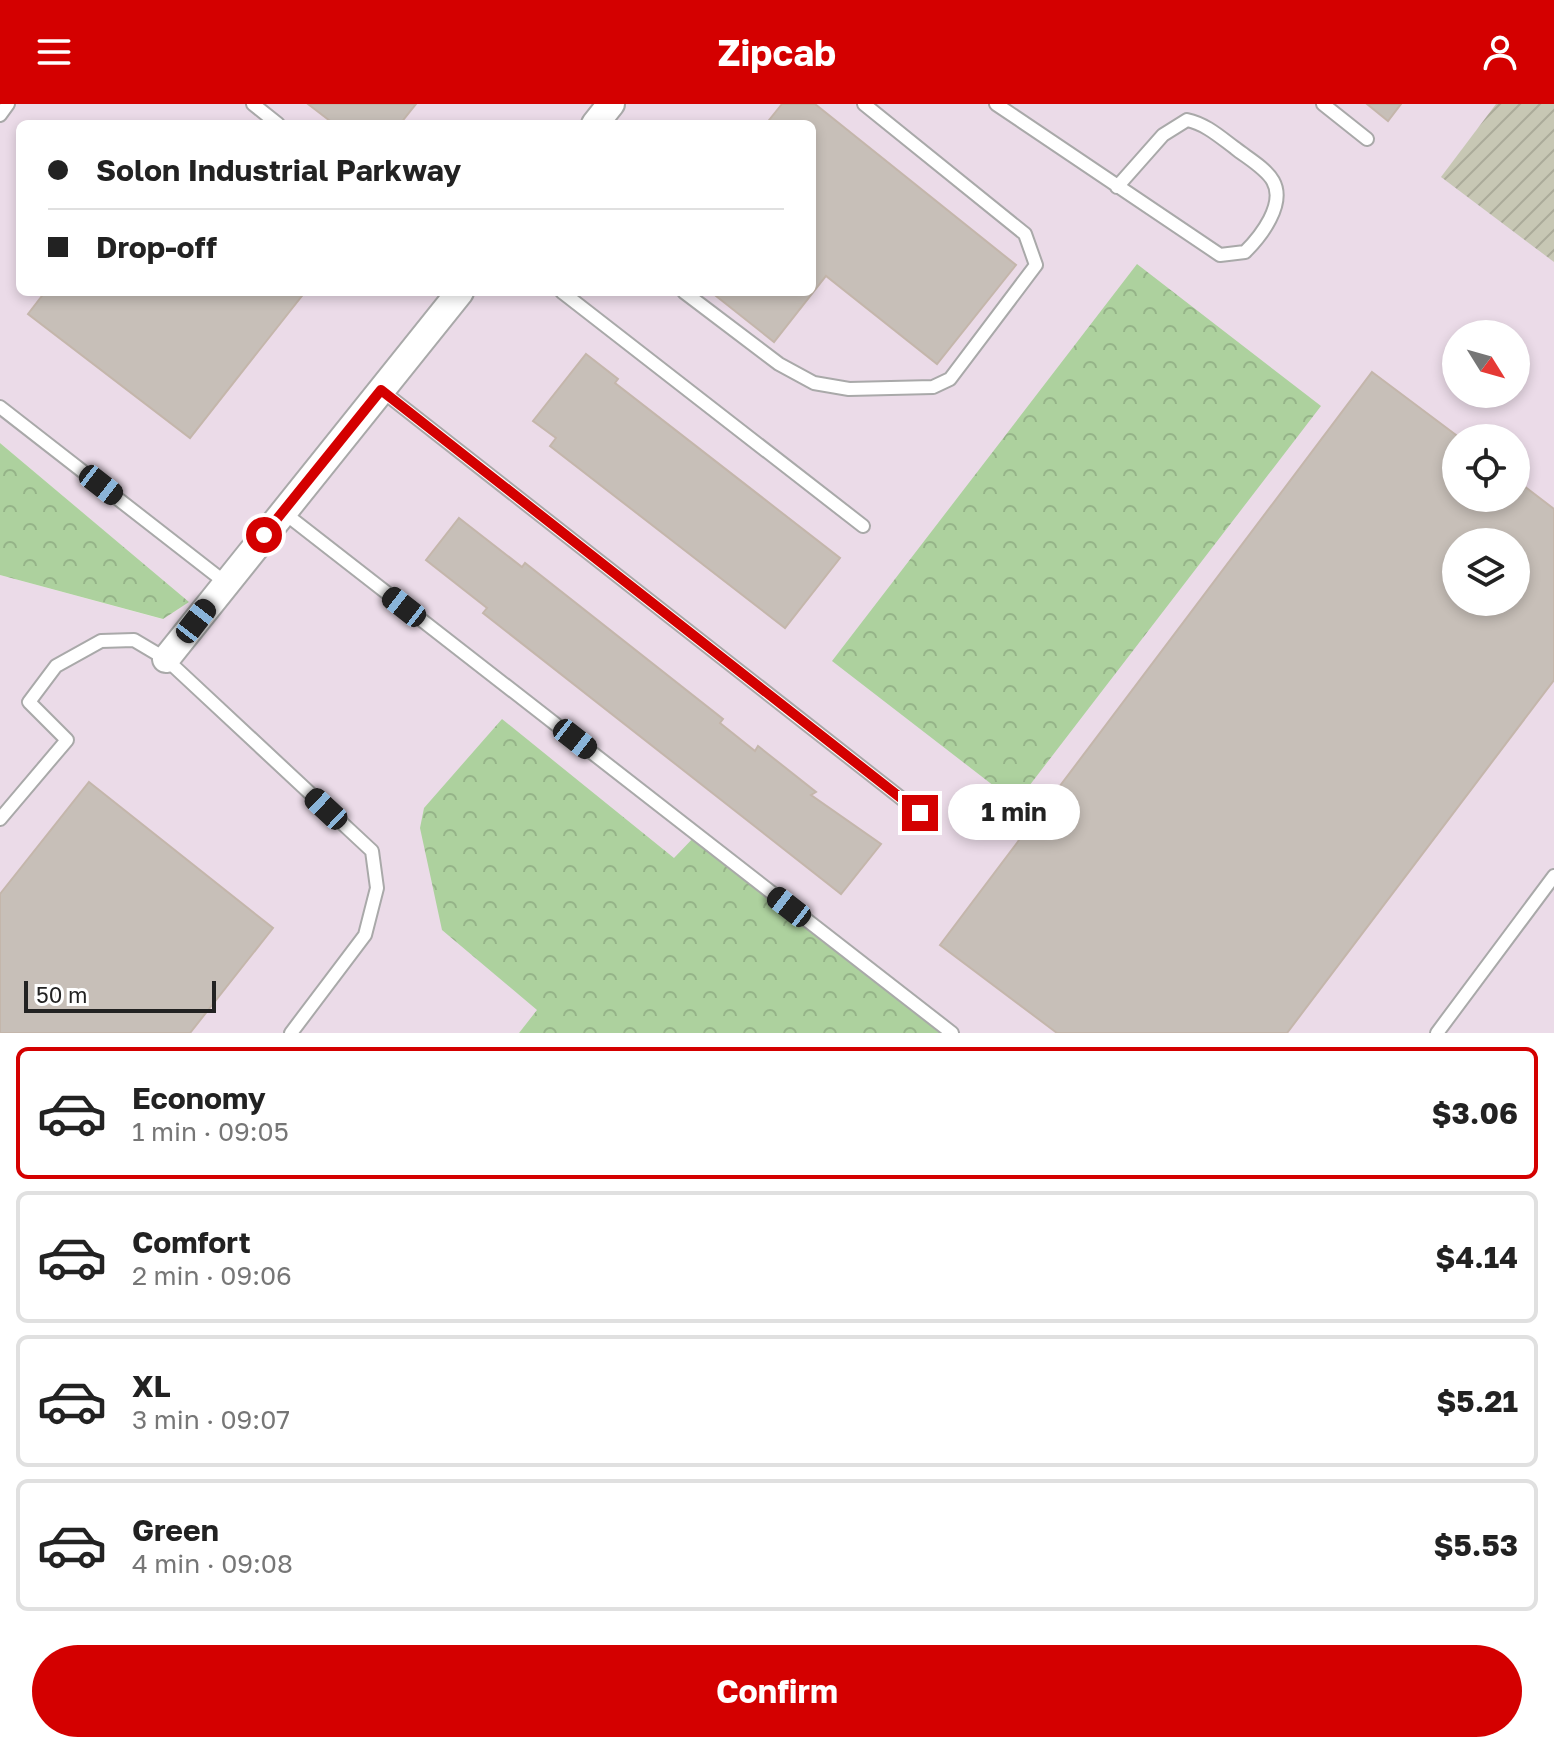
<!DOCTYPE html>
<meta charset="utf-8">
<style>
:root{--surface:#fff;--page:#f6f6f6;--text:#222;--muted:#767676;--line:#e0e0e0;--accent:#d40000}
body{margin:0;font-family:"Golos Text",sans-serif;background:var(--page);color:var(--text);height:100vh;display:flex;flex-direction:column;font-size:30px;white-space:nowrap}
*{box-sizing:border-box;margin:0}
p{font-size:26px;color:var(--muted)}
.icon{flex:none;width:44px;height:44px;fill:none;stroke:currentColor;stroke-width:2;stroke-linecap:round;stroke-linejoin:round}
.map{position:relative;height:929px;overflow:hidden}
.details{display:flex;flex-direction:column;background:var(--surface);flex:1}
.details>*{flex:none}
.top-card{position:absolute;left:16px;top:16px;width:800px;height:176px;border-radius:12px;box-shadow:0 4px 12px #0003;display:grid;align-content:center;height:176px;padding:0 32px;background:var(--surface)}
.needle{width:52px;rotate:127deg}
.controls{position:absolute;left:1442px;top:216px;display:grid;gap:16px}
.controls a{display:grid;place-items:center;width:88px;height:88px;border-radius:50%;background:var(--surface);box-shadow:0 4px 12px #0003;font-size:40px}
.scale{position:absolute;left:24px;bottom:20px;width:192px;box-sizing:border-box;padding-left:8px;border:4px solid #222;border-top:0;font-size:22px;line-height:28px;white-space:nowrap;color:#222;-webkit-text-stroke:6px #fff;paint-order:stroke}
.end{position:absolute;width:36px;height:36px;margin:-18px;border:10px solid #d40000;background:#fff;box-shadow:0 0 0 4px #fff}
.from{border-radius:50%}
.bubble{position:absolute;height:56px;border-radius:28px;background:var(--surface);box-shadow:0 4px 12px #0003;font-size:26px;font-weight:700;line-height:56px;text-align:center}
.car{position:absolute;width:24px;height:48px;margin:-24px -12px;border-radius:10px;box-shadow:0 0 6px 2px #0007;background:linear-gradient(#222 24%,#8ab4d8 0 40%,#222 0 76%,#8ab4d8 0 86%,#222 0)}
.top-card b{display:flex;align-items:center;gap:28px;height:76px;font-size:30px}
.top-card b+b{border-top:2px solid var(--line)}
.top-card i{width:20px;height:20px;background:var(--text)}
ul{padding:14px 0 0;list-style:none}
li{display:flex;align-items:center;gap:24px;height:132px;margin:0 16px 12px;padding:0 16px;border:4px solid var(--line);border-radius:12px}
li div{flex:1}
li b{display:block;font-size:30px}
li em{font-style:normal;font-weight:700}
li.active{border-color:var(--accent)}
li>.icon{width:72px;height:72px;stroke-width:1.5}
.primary-button{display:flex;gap:16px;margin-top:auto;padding:16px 32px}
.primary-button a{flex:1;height:92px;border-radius:48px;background:var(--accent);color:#fff;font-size:32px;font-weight:700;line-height:92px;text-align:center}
header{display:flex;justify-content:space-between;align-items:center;height:104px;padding:0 32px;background:var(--accent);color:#fff;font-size:36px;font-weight:700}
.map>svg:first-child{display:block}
.industrial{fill:#ebdbe8;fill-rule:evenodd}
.construction{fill:url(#construction-furrows)}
.forest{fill:url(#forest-crowns)}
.building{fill:#c7bfb8;stroke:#c4b6ab;stroke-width:2;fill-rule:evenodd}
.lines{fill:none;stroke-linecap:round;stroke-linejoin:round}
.lane-casing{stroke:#a9a9a9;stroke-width:16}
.street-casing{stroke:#a9a9a9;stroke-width:30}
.lane{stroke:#fff;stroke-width:12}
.street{stroke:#fff;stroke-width:26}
.route{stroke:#d40000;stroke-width:10}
</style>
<header><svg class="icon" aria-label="menu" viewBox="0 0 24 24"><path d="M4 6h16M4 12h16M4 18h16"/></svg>Zipcab<svg class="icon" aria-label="person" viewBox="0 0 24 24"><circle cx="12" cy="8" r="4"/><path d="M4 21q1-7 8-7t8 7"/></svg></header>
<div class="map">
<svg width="1554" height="929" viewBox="0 0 1554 929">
<defs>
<pattern id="construction-furrows" width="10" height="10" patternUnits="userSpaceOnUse" patternTransform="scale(2)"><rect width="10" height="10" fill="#c7c7b4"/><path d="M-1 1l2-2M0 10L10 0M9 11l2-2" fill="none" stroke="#abab9a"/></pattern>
<pattern id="forest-crowns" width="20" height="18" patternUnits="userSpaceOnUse" patternTransform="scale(2)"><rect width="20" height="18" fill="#add19e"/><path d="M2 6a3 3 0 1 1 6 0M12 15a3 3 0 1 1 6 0" fill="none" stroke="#95b388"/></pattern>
</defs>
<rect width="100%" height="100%" fill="#f2efe9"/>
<path class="industrial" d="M 0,0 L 1554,0 L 1554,929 L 952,929 L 538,906 L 519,929 L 0,929 L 0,471 L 162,515 L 188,498 L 0,339 ZM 20,20 L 812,20 L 812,188 L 20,188 ZM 1456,230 L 1516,230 L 1516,290 L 1456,290 ZM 1456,334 L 1516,334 L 1516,394 L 1456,394 ZM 1456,438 L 1516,438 L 1516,498 L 1456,498 Z"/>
<path class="construction" d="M 1496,0 L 1554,0 L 1554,158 L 1441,73 Z"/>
<path class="forest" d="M 1137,160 L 1321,302 L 1016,699 L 832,557 Z
M 0,339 L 189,498 L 163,515 L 0,471 Z
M 502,615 L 674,754 L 697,730 L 952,929 L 519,929 L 537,906 L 442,826 L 420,724 L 424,704 Z"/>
<path class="building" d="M 308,0 L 416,0 L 400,20 L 334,20 Z
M 782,0 L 815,0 L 1016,161 L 937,260 L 826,172 L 774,238 L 711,188 L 812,188 L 812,20 L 766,20 Z
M 1367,0 L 1401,0 L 1388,17 Z
M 45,188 L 305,188 L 190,334 L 28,210 Z
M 586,250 L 618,275 L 615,279 L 840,454 L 785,524 L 550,342 L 556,334 L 533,317 Z
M 1372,268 L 1460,334 L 1456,334 L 1456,394 L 1516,394 L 1516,376 L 1554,405 L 1554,576 L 1287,929 L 1057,929 L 940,841 ZM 1456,438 L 1516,438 L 1516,498 L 1456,498 Z
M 459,414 L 522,463 L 525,459 L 723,615 L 720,619 L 755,647 L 758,642 L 816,688 L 811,691 L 881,740 L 841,790 L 483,509 L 487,504 L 426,456 Z
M 89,678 L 273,824 L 190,929 L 0,929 L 0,790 Z"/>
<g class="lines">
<g class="lane-casing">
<path id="lane" d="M 253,0 L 278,20
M 996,0 L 1220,151 L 1245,148 C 1261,132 1286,100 1273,77 C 1266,64 1246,53 1235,44 C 1220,33 1206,20 1187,16 L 1163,31 L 1117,83
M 1323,0 L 1367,35
M 0,11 L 8,0
M 562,188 L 863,422
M 684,188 L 779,260 L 814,279 L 849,285 L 933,283 L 950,275 L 1036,161 L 1025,130 L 864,0
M 381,286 L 920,709
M 0,303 L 226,479
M 283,408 L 952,929
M 0,715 L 67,636 L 29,598 L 56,562 L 101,537 L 134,536 L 166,555 L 372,747 L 377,784 L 365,831 L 291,929
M 1437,929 L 1554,772"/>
</g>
<g class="street-casing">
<path id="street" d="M 595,20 L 611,0
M 166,555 L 460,188"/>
</g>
<use href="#lane" class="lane"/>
<use href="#street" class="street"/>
</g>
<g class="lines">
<path class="route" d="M 264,431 L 381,286 L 920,709"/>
</g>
</svg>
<div class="controls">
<a><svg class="needle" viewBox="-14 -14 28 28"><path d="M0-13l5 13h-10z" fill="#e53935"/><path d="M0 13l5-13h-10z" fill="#767676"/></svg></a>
<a><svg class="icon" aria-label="locate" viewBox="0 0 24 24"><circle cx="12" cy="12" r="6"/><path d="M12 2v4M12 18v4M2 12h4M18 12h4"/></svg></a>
<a><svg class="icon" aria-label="layers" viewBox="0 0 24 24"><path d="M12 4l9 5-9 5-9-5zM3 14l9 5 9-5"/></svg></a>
</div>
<div class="scale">50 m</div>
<i class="end from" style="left:264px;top:431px"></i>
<i class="end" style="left:920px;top:709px"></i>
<div class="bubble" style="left:948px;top:680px;width:132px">1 min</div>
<i class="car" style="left:101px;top:381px;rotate:128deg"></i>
<i class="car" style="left:404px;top:503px;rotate:308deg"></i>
<i class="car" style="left:196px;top:517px;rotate:38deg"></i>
<i class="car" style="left:575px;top:635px;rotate:128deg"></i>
<i class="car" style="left:326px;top:705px;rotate:313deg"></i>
<i class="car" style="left:789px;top:803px;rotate:308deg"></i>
<div class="top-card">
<b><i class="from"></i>Solon Industrial Parkway</b>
<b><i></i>Drop-off</b>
</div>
</div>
<section class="details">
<ul>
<li class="active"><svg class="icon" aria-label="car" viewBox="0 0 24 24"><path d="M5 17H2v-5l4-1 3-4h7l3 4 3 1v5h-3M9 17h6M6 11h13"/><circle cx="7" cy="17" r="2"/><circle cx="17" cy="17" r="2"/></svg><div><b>Economy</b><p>1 min · 09:05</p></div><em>$3.06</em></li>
<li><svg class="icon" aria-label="car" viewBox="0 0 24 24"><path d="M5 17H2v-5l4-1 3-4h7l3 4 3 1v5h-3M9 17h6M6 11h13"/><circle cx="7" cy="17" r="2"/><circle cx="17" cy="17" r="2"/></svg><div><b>Comfort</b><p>2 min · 09:06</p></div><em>$4.14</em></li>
<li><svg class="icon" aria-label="car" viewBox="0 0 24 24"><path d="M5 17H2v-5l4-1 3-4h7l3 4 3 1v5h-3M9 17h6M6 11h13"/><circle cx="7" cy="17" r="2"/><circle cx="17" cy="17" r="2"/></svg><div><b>XL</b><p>3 min · 09:07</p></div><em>$5.21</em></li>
<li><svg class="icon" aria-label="car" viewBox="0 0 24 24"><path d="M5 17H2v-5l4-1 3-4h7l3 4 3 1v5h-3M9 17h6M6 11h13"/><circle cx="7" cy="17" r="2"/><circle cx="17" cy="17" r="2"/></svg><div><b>Green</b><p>4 min · 09:08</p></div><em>$5.53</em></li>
</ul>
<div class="primary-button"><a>Confirm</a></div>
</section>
